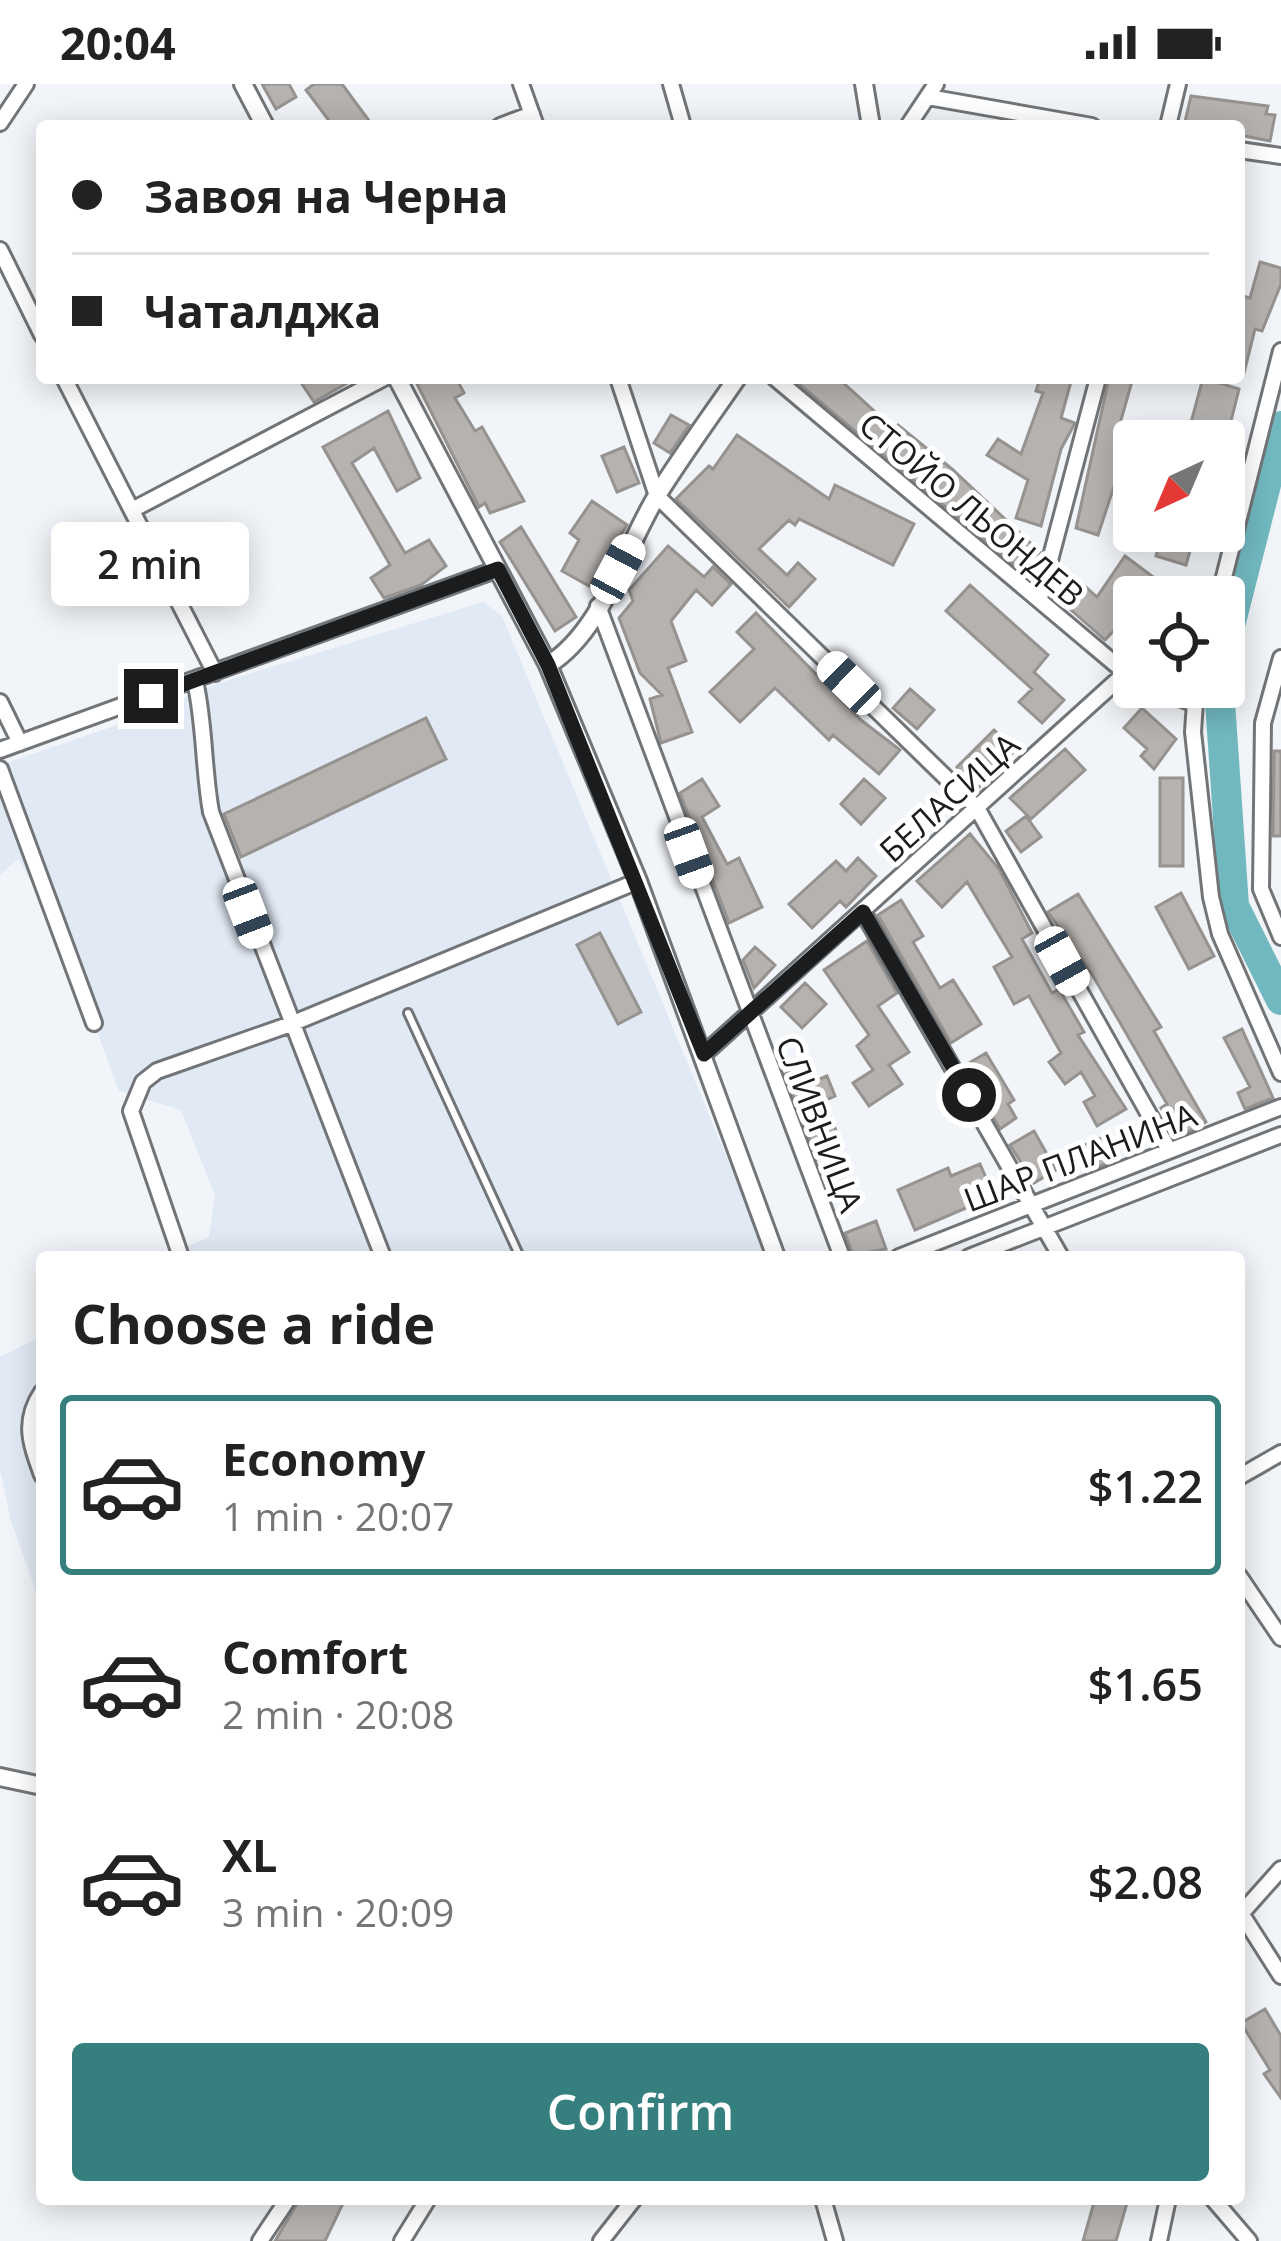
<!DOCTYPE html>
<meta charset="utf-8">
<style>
:root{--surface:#fff;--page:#f2f2f2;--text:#222;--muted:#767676;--line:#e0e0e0;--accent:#367f7f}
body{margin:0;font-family:"Open Sans",sans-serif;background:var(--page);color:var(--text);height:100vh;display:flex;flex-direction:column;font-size:45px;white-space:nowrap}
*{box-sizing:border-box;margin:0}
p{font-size:39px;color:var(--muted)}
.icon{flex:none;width:66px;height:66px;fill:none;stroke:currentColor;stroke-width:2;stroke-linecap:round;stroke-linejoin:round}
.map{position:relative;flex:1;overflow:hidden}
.details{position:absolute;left:36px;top:1167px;width:1209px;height:954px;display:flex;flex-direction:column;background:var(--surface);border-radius:12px;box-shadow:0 6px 30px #0003}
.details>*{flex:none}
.hud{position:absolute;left:36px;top:36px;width:1209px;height:264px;border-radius:12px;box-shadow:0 6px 30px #0003;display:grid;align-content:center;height:264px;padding:0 36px;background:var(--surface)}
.needle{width:78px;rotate:224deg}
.fabs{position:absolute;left:1113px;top:336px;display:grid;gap:24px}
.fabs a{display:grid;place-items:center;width:132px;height:132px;border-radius:12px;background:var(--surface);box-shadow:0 6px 30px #0003;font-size:60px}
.end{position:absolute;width:54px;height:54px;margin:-27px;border:15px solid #1b1c1e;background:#fff;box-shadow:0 0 0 6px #fff}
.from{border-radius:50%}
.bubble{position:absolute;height:84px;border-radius:12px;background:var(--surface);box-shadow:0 6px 30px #0003;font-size:39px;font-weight:600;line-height:84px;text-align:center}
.car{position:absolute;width:36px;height:72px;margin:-36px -18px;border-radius:15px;box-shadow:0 0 9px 3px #0007;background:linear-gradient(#fff 24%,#345 0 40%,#fff 0 76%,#345 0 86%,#fff 0)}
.hud b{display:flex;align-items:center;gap:42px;height:114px;font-size:45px}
.hud b+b{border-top:3px solid var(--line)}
.hud i{width:30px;height:30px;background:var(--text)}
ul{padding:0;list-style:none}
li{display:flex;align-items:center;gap:36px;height:180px;margin:0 24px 18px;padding:0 12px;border:6px solid transparent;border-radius:12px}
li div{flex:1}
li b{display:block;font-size:45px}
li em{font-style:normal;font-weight:600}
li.on{border-color:var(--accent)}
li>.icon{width:108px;height:108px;stroke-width:1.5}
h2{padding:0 36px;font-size:54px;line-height:144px}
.button{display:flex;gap:24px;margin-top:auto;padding:24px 36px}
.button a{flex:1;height:138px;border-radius:12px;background:var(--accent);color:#fff;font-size:48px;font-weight:600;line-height:138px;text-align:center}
.status{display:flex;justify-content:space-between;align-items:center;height:84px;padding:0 60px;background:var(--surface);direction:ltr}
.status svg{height:33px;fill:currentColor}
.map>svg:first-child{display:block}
.built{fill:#e1e9f4}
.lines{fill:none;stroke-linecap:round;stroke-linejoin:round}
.river{stroke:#71b8bf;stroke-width:30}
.building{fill:#b6b2af;stroke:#95928f;stroke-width:3}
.service-casing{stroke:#727578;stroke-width:12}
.minor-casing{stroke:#727578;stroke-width:20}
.tertiary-casing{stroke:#727578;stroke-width:22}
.service{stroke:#fff;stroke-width:6}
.minor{stroke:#fff;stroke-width:14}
.tertiary{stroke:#fff;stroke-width:16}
.route{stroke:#1b1c1e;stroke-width:15}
.labels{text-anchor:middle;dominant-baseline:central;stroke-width:10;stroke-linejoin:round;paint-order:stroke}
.street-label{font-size:33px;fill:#1b1c1e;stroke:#fff}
</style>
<div class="status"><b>20:04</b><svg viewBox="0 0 49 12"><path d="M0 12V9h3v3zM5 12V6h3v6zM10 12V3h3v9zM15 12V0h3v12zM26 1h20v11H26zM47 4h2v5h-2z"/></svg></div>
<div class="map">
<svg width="1281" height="2157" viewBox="0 0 1281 2157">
<rect width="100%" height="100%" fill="#f1f4f8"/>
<path class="built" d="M 483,518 L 502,532 L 768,1173 L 164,1173 L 209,1153 L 215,1111 L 181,1026 L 119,1007 L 61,850 L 18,775 L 0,791 L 0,681 L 141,633 L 213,601 Z
M 42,1252 L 42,1524 L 11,1437 L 0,1385 L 0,1273 Z"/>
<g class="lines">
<path class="river" d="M 1224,565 L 1281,342
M 1219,603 L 1234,822 L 1281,916"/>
</g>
<path class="building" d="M 262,0 L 289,0 L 296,13 L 276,25 Z
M 314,0 L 342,0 L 373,42 L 333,42 L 306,6 Z
M 1191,12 L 1268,22 L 1266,30 L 1275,31 L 1270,57 L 1239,51 L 1239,42 L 1184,42 Z
M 1260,178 L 1281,184 L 1281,200 L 1262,247 L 1255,245 L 1244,289 L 1239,289 L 1239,211 L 1250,214 Z
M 298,294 L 356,294 L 314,318 Z
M 414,294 L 456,294 L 464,309 L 455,314 L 475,347 L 482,343 L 524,417 L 490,429 L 485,419 L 479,423 Z
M 792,294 L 838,294 L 894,345 L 898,341 L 952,385 L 1040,468 L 1023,488 Z
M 1040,294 L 1072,294 L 1061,334 L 1075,339 L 1061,365 L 1041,442 L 1016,434 L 1028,396 L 987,371 L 998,355 L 1021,370 L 1043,309 L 1036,307 Z
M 1109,294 L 1133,294 L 1119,343 L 1132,348 L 1098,451 L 1076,444 Z
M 1203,294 L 1239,305 L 1226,357 L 1186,357 Z
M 388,327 L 420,394 L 397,407 L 374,364 L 352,379 L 405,469 L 429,456 L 446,482 L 421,501 L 384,514 L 371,494 L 390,481 L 323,363 Z
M 671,331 L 689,341 L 670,369 L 654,359 Z
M 737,351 L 829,415 L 835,401 L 914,440 L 893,481 L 799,435 L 795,441 L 789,436 L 759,465 L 787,491 L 798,479 L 815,495 L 789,523 L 676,415 L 709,382 L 713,385 Z
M 624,363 L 639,399 L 617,408 L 602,372 Z
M 592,417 L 627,441 L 589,502 L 562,487 L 579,456 L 570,449 Z
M 521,443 L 576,533 L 555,547 L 500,458 Z
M 1163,447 L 1193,456 L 1186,481 L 1156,472 Z
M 668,462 L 704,493 L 713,483 L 731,500 L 712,521 L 696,506 L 671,537 L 686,577 L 668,584 L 692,648 L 661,659 L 650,615 L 662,611 L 640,589 L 619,534 L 633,517 L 629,506 Z
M 1125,472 L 1152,492 L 1139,511 L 1134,508 L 1117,533 L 1122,538 L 1105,556 L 1053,510 L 1069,488 L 1097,513 Z
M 970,501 L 1048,571 L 1034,588 L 1064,616 L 1042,639 L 1019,618 L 1032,605 L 946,527 Z
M 756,529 L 861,636 L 900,666 L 879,690 L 833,651 L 829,656 L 775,604 L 740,638 L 710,608 L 754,565 L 737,548 Z
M 910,605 L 934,626 L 917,645 L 893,624 Z
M 1142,624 L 1176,655 L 1154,685 L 1141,672 L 1147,665 L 1124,644 Z
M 426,634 L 446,675 L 241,773 L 224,730 Z
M 994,646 L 1015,666 L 978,704 L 957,683 Z
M 1065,665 L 1085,686 L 1031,735 L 1010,714 Z
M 1274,667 L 1281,667 L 1281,752 L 1273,752 Z
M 1160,694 L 1183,694 L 1183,782 L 1160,782 Z
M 702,695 L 719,722 L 702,733 L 727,780 L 739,774 L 762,823 L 729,839 L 680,709 Z
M 864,695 L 885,714 L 861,740 L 841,720 Z
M 1026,732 L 1041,753 L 1021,768 L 1006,747 Z
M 970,750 L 999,785 L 1032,849 L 1022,855 L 1052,909 L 1059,905 L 1084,948 L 1078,951 L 1126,1025 L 1097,1042 L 1084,1018 L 1095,1012 L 1081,988 L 1065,1000 L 1049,978 L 1061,969 L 1029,912 L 1014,920 L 994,883 L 1012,873 L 967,798 L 942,823 L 917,797 Z
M 858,774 L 876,792 L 846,823 L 840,817 L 812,844 L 789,820 L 836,777 L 846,787 Z
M 1181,809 L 1214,872 L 1189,885 L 1156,823 Z
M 1078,810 L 1161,943 L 1154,947 L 1206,1038 L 1195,1045 L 1178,1051 L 1161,1024 L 1167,1020 L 1093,892 L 1048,828 Z
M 901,816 L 923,852 L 913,858 L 940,904 L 953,896 L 981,940 L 951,959 L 878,831 Z
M 600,849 L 641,928 L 618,940 L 577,861 Z
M 867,857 L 897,909 L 878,922 L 909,968 L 889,981 L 902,1000 L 869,1022 L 853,999 L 873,986 L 857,962 L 869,951 L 824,886 Z
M 755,863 L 775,881 L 754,904 L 743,876 Z
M 805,899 L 826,920 L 802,944 L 781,923 Z
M 1242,945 L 1273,1014 L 1245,1025 L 1238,1009 L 1250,1003 L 1224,954 Z
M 986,969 L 1014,1016 L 1008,1020 L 1016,1034 L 1000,1045 L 964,982 Z
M 803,982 L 810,999 L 827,992 L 835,1012 L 824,1017 L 843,1064 L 817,1075 L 785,990 Z
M 1034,1047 L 1056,1086 L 1034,1099 L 1010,1061 Z
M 1106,1052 L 1116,1076 L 1090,1086 L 1080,1063 Z
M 980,1080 L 994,1112 L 915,1146 L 898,1106 L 948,1084 L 951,1092 Z
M 876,1137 L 886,1165 L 853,1171 L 845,1149 Z
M 1265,1925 L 1281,1952 L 1281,2014 L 1264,1990 L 1270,1986 L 1241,1939 Z
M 300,2115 L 345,2115 L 325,2157 L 275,2157 Z
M 1095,2115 L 1127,2119 L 1116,2157 L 1083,2157 Z"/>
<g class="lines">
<g class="service-casing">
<path id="service" d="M 408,929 L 520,1173"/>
</g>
<g class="minor-casing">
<path id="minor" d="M 521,0 L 536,42
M 671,0 L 683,42
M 928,13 L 1092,42
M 0,39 L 26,0
M 500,42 L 532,30
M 908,42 L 936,0
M 1168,42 L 1178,0
M 1239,66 L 1281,72
M 0,166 L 42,251
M 64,294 L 215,589
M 618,294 L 657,412 L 977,724 L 1169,1066
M 775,294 L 1134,596
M 132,426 L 384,294
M 1219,513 L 1281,267
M 1040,514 L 1098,294
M 598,522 L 842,1173
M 1281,574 L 1263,639 L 1261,805 L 1281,853
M 195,597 C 205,640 203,683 211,728 L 383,1173
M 1151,603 L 1192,619
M 1196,603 L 1193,648 L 1211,813 L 1220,850 L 1281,989
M 0,618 L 20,659
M 0,666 L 498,485
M 0,685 L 94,939
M 863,828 L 1061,1173
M 704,970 L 1122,592
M 181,1173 L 131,1027 L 143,998 L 157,987 L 291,940 L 638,797
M 899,1173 L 1281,1023
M 969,1173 L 1281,1051
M 42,1308 C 22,1338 31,1360 42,1391
M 1239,1393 L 1281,1369
M 1239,1492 L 1281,1554
M 1239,1826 L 1281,1892
M 1239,1832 L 1281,1785
M 823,2115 L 835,2157
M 1213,2115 L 1249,2157
M 260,2157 L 288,2115
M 402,2157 L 428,2115
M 601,2157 L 634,2115
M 1159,2157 L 1168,2115"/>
</g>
<g class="tertiary-casing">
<path id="tertiary" d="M 243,0 L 265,42
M 864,0 L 871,42
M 397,294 L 548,581 L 638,797 L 776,1173
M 548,581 C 603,547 625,463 658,410 C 683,370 711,332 737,294
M 0,1693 L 42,1702"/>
</g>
<use href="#service" class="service"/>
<use href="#minor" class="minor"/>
<use href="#tertiary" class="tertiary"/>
</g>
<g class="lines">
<path class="route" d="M 151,612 L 498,485 L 548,581 L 704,970 L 863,828 L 969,1011"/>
</g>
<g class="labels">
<g class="street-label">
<text transform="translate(972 425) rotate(40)">СТОЙО ЛЬОНДЕВ</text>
<text transform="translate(949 713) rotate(-42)">БЕЛАСИЦА</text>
<text transform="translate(820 1040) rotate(69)">СЛИВНИЦА</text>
<text transform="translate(1080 1073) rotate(-21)">ШАР ПЛАНИНА</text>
</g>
</g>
</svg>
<div class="fabs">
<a><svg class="needle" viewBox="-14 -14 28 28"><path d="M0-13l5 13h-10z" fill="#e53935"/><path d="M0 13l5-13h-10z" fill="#767676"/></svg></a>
<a><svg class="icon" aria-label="locate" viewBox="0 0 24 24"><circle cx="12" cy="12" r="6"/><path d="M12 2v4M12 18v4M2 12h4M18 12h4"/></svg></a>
</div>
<i class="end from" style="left:969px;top:1011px"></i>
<i class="end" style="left:151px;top:612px"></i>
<div class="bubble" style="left:51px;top:438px;width:198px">2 min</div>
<i class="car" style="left:618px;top:485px;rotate:28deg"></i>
<i class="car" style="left:849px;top:599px;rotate:314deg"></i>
<i class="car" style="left:689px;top:769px;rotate:160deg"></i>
<i class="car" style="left:248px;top:829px;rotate:159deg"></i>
<i class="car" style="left:1062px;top:877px;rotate:151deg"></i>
<div class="hud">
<b><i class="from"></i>Завоя на Черна</b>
<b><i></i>Чаталджа</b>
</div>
<section class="details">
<h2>Choose a ride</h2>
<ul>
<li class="on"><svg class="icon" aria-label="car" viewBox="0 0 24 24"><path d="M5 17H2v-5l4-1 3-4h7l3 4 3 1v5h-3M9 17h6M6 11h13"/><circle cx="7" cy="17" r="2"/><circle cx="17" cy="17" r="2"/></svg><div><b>Economy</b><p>1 min · 20:07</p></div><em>$1.22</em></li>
<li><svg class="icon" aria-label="car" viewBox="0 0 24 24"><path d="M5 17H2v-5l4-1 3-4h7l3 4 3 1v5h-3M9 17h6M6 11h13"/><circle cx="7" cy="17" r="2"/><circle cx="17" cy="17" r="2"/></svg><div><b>Comfort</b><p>2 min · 20:08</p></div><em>$1.65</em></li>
<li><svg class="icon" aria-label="car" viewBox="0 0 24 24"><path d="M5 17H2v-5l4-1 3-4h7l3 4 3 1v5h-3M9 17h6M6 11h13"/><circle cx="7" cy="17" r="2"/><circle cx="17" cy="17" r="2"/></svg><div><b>XL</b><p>3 min · 20:09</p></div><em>$2.08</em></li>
</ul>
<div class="button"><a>Confirm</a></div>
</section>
</div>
